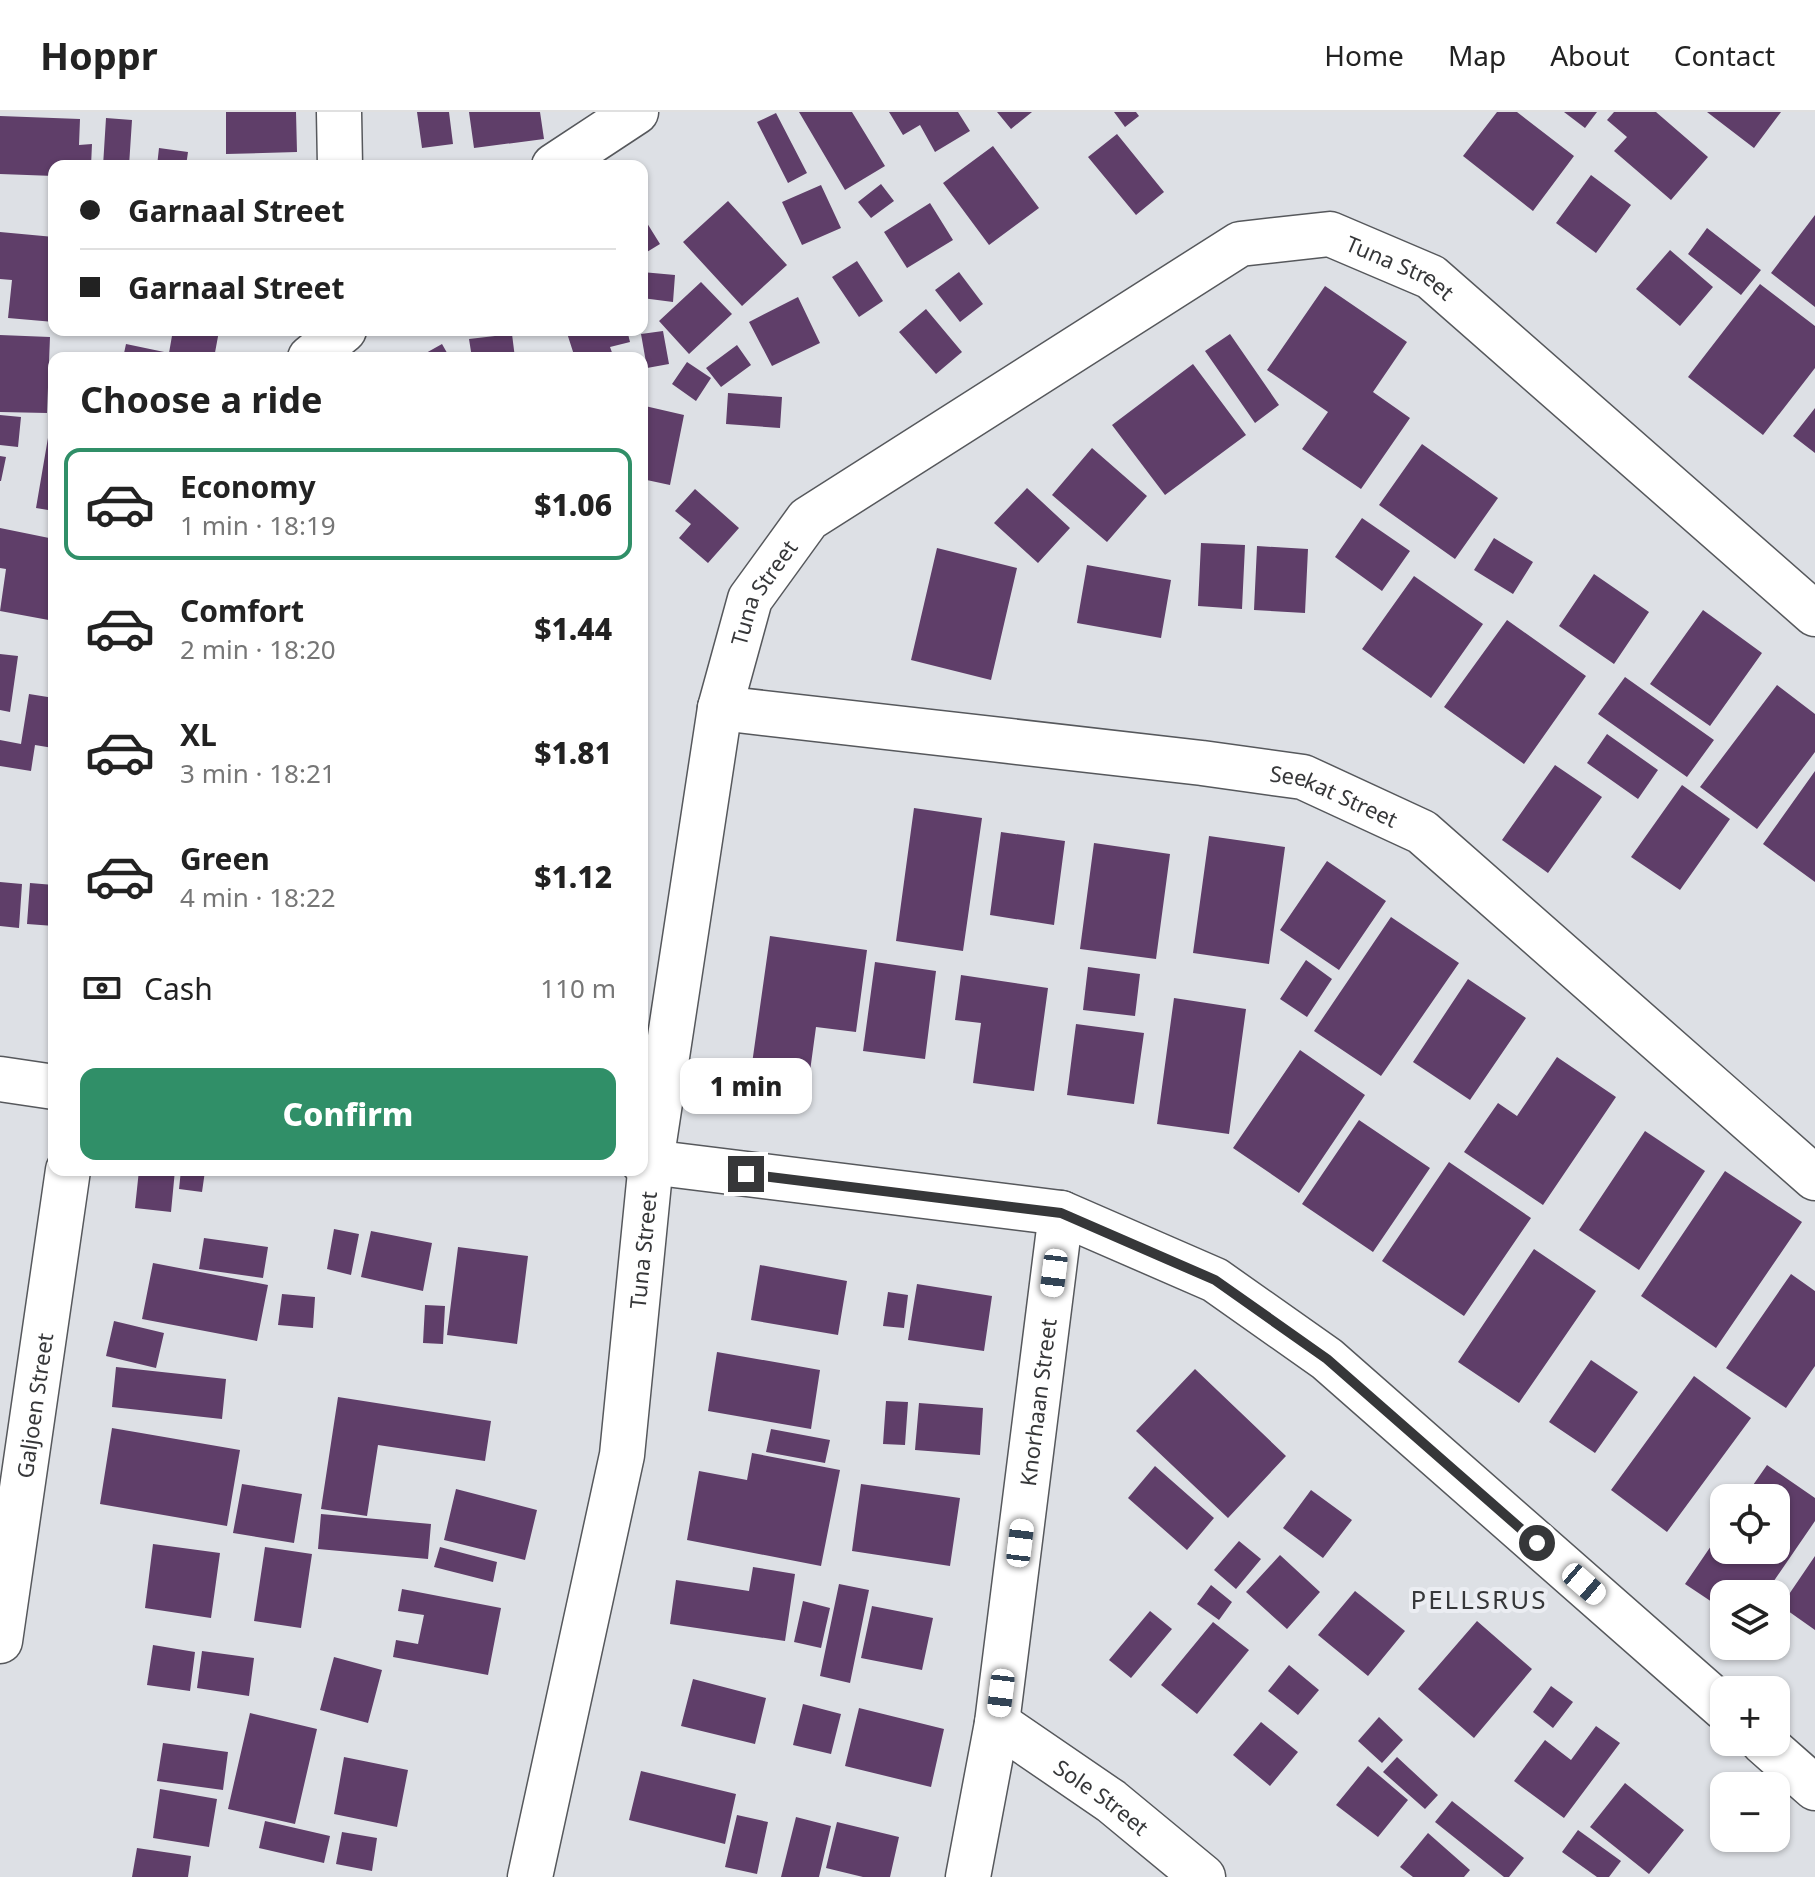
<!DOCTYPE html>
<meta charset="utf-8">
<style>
:root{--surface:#fff;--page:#f6f6f6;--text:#222;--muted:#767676;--line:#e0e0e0;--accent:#308f68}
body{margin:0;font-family:"Noto Sans",sans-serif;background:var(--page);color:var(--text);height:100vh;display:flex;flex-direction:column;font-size:30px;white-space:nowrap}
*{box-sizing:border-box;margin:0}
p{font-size:26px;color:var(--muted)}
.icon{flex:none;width:44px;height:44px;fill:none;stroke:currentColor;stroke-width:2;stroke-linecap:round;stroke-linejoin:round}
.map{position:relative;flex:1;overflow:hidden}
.details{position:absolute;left:48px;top:240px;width:600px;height:824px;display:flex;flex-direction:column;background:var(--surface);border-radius:16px;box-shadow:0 2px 6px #0004}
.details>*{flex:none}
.banner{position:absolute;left:48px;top:48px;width:600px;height:176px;border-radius:16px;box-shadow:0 2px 6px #0004;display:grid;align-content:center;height:176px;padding:0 32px;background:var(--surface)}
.tools{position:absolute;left:1710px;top:1372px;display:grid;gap:16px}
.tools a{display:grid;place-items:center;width:80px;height:80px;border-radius:16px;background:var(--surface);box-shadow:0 2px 6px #0004;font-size:40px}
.end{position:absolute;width:36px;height:36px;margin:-18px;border:10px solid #363739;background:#fff;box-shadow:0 0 0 4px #fff}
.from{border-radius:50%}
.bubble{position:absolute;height:56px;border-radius:16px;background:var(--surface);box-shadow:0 2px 6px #0004;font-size:26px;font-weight:800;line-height:56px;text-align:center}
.car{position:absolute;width:24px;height:48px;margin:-24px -12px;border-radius:10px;box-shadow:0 0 6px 2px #0007;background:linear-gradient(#fff 24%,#345 0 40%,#fff 0 76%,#345 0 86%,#fff 0)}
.banner b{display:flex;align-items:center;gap:28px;height:76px;font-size:30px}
.banner b+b{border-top:2px solid var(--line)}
.banner i{width:20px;height:20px;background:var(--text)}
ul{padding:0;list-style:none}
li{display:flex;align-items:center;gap:24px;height:112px;margin:0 16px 12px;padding:0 16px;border:4px solid transparent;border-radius:16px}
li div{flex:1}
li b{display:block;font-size:30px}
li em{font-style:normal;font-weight:800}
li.selected{border-color:var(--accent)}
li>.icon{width:72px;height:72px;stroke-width:1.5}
h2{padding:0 32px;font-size:36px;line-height:96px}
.pay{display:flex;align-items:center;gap:20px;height:88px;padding:0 32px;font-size:30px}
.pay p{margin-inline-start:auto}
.primary-button{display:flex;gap:16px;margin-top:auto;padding:16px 32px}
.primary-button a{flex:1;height:92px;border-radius:16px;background:var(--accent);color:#fff;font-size:32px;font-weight:800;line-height:92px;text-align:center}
header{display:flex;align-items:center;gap:48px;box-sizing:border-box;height:112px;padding:0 40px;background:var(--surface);border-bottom:2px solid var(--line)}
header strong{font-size:38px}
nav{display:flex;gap:44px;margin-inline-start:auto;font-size:28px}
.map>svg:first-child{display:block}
.building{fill:#5f3e69}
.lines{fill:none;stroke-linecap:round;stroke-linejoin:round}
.street-casing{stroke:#56585c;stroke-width:47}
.street{stroke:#fff;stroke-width:44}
.route{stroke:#363739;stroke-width:10}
.labels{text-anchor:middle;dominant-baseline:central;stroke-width:8;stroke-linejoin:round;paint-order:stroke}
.street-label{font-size:22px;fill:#363739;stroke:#ebedf2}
.quarter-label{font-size:26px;letter-spacing:2px;fill:#363739;stroke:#ebedf2}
</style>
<header>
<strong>Hoppr</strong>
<nav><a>Home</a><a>Map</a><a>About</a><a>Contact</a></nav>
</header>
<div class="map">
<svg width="1815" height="1765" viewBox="0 0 1815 1765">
<rect width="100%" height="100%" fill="#dde0e5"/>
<path class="building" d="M 226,0 L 296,0 L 297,40 L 226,42 Z
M 417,0 L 449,0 L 453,32 L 422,36 Z
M 469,0 L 540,0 L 544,27 L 474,36 Z
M 799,0 L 852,0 L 885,54 L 845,78 Z
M 889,0 L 958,0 L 970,19 L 935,40 L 920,13 L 903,23 Z
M 997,0 L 1032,0 L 1011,17 Z
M 1114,0 L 1136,0 L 1139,4 L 1125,15 Z
M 1497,0 L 1517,0 L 1574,44 L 1533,99 L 1463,44 Z
M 1564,0 L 1597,0 L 1585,16 Z
M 1614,0 L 1656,0 L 1708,45 L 1671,88 L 1614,39 L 1627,25 L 1607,8 Z
M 1707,0 L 1781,0 L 1754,36 Z
M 776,1 L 807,61 L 788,71 L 757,10 Z
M 0,4 L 80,7 L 79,33 L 92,32 L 91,54 L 54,54 L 54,64 L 0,62 Z
M 106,6 L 132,8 L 129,54 L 103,54 Z
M 1117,22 L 1164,80 L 1136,103 L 1088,45 Z
M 993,34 L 1039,96 L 989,133 L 943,71 Z
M 159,36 L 188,40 L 186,54 L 157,54 Z
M 1591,63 L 1631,93 L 1596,141 L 1556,111 Z
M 881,72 L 894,89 L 871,106 L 858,90 Z
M 821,73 L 841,116 L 802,133 L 782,90 Z
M 728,89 L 787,153 L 742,194 L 683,130 Z
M 930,91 L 953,128 L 907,156 L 884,120 Z
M 642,103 L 660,132 L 642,143 Z
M 1815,103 L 1815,195 L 1771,161 Z
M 1707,116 L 1761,158 L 1741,183 L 1688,142 Z
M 0,120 L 54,125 L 54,210 L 8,206 L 12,168 L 0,167 Z
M 1670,138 L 1713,175 L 1680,214 L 1636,177 Z
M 857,149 L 883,189 L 859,205 L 832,165 Z
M 642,160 L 675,163 L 673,190 L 642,186 Z
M 959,160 L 983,192 L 960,210 L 935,178 Z
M 701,170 L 732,202 L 689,242 L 659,209 Z
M 1760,172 L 1815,214 L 1815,256 L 1763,323 L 1688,265 Z
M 1325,174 L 1407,230 L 1373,280 L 1410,306 L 1361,377 L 1302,337 L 1328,300 L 1267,258 Z
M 798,185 L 820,231 L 772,254 L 749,210 Z
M 926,197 L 962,240 L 936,262 L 899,220 Z
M 173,218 L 219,219 L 214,246 L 123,246 L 126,232 L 169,241 Z
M 566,218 L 627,218 L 630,230 L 610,235 L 614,246 L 575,246 Z
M 663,219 L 669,252 L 647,256 L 641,222 Z
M 512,222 L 515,246 L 472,246 L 469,227 Z
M 1230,222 L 1279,293 L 1255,311 L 1205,239 Z
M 0,223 L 50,225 L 47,301 L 0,300 Z
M 442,232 L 450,246 L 417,246 Z
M 737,233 L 751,253 L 721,275 L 706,256 Z
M 687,250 L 711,266 L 696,289 L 672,272 Z
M 1193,252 L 1246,323 L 1165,383 L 1112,313 Z
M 728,281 L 782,285 L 780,316 L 726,312 Z
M 645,294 L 684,303 L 670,373 L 642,367 L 642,307 Z
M 1815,296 L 1815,341 L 1793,324 Z
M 0,303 L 21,305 L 18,335 L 0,333 Z
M 49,320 L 54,321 L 54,399 L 36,396 Z
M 1422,332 L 1498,386 L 1455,447 L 1379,393 Z
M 1092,336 L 1147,384 L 1107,430 L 1052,383 Z
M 0,344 L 6,345 L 1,369 L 0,369 Z
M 1027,376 L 1070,416 L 1038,451 L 994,411 Z
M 695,377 L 739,416 L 708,451 L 679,426 L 691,412 L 675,399 Z
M 1362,406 L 1410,439 L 1382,479 L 1335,445 Z
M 0,416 L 54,427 L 54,509 L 0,499 L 6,457 L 0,456 Z
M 1494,426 L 1533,450 L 1513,482 L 1474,458 Z
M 1201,431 L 1245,433 L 1242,497 L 1198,494 Z
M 1257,434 L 1308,437 L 1305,501 L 1254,498 Z
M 937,436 L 1017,456 L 991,568 L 911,548 Z
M 1087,453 L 1171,468 L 1161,526 L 1077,511 Z
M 1594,462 L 1649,500 L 1614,552 L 1559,514 Z
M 1414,464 L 1483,512 L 1431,586 L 1362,537 Z
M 1703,498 L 1762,541 L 1710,614 L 1650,572 Z
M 1507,508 L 1586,564 L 1524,652 L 1444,595 Z
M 0,542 L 18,544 L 10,600 L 0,598 Z
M 1625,565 L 1714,628 L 1687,665 L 1598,602 Z
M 1777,573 L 1815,602 L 1815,640 L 1757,717 L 1700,675 Z
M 29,582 L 54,586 L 53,636 L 35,633 L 31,659 L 0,654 L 0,628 L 21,632 Z
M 1607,622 L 1658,658 L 1638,687 L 1587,651 Z
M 1555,653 L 1602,685 L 1548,761 L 1502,728 Z
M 1815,659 L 1815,770 L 1763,732 Z
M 1682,673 L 1730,707 L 1680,778 L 1631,745 Z
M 914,696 L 982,706 L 963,839 L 896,829 Z
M 1001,720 L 1065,729 L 1054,813 L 990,803 Z
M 1209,724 L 1285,735 L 1269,852 L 1193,841 Z
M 1094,731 L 1170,742 L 1156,847 L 1080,837 Z
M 1327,749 L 1386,789 L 1339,858 L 1280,818 Z
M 0,770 L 22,772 L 19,816 L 0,814 Z
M 30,771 L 54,773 L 54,814 L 27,812 Z
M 1391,805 L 1459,851 L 1381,964 L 1314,919 Z
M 770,824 L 867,838 L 856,920 L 816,915 L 808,974 L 750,966 Z
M 1306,848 L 1332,867 L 1307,905 L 1280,887 Z
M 875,850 L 936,859 L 925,947 L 863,939 Z
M 1088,855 L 1140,862 L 1135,904 L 1083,898 Z
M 961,863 L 1048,876 L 1034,979 L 973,971 L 981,911 L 955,908 Z
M 1468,867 L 1526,906 L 1470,988 L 1413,950 Z
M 1174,886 L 1246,897 L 1229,1022 L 1157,1012 Z
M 1076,912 L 1144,921 L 1134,992 L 1067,983 Z
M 1300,938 L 1365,983 L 1299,1081 L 1233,1036 Z
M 1557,945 L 1616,985 L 1543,1093 L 1464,1040 L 1498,991 L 1517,1004 Z
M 1359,1008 L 1430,1056 L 1373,1140 L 1302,1092 Z
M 1645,1019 L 1705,1059 L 1639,1158 L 1579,1118 Z
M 1449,1050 L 1531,1106 L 1464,1204 L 1382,1149 Z
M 139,1058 L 175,1058 L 171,1100 L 135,1096 Z
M 181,1058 L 205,1059 L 202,1080 L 179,1077 Z
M 1725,1059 L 1802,1110 L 1716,1236 L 1641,1184 Z
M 334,1117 L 359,1122 L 351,1163 L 327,1157 Z
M 371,1119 L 432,1131 L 423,1179 L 361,1165 Z
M 204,1126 L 268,1135 L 263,1166 L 199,1157 Z
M 458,1135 L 528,1144 L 517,1232 L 447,1223 Z
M 1534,1137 L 1596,1179 L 1519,1291 L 1458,1250 Z
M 153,1151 L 268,1173 L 257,1229 L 142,1207 Z
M 760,1153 L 847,1169 L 838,1223 L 751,1208 Z
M 1791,1162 L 1815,1179 L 1815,1254 L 1786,1296 L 1726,1256 Z
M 917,1172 L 992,1184 L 984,1239 L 908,1228 Z
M 888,1180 L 908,1183 L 904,1216 L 883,1214 Z
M 282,1182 L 315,1185 L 313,1216 L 278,1213 Z
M 425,1193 L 445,1194 L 443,1232 L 423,1231 Z
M 114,1209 L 164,1221 L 156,1256 L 106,1244 Z
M 717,1240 L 820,1258 L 811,1317 L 708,1299 Z
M 1591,1248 L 1638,1280 L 1595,1341 L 1549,1310 Z
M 116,1255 L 226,1267 L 222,1307 L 112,1295 Z
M 1195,1257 L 1286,1344 L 1228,1406 L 1136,1319 Z
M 1694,1264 L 1751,1306 L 1667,1420 L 1611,1378 Z
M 338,1285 L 491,1309 L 485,1349 L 378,1333 L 367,1404 L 321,1397 Z
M 886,1289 L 908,1290 L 905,1333 L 883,1332 Z
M 919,1291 L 983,1296 L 980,1343 L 915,1338 Z
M 112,1316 L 240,1338 L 227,1414 L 100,1392 Z
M 771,1317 L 830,1328 L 825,1351 L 766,1340 Z
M 752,1341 L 840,1358 L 821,1454 L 687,1428 L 699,1359 L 747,1368 Z
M 1767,1353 L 1815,1386 L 1815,1409 L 1765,1482 L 1724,1482 L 1724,1498 L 1685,1472 L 1724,1415 L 1724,1438 L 1776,1438 L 1776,1386 L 1744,1386 Z
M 1155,1354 L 1214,1406 L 1187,1438 L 1128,1386 Z
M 242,1372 L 302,1382 L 294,1431 L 233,1421 Z
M 861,1372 L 960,1386 L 950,1454 L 852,1439 Z
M 456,1377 L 537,1398 L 525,1448 L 444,1428 Z
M 1311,1378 L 1352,1408 L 1323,1446 L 1283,1416 Z
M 321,1402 L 431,1412 L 428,1447 L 318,1437 Z
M 1239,1429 L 1261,1447 L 1236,1477 L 1214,1458 Z
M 153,1432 L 220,1441 L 211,1506 L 145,1496 Z
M 265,1435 L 312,1442 L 301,1516 L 254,1509 Z
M 440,1435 L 497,1450 L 493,1470 L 434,1455 Z
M 1280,1443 L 1320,1480 L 1287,1517 L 1246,1480 Z
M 1815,1444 L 1815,1518 L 1781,1494 Z
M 753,1455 L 795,1462 L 785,1529 L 670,1512 L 676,1468 L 749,1479 Z
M 839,1472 L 869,1478 L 850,1571 L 820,1564 Z
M 1211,1473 L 1232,1490 L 1219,1508 L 1197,1492 Z
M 402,1477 L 501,1496 L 488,1563 L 393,1545 L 396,1528 L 418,1532 L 424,1503 L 398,1499 Z
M 1355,1479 L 1405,1519 L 1368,1564 L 1318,1523 Z
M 803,1489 L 830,1496 L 821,1536 L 794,1530 Z
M 872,1494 L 933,1506 L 922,1558 L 861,1546 Z
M 1150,1499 L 1172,1517 L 1131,1566 L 1109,1548 Z
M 1477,1509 L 1532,1557 L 1474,1626 L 1418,1577 Z
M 1213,1510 L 1249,1538 L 1197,1602 L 1161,1573 Z
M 153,1533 L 195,1540 L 190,1579 L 147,1573 Z
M 202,1539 L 254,1546 L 249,1584 L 197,1576 Z
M 334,1545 L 382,1558 L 368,1611 L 320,1598 Z
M 1289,1553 L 1319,1578 L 1298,1603 L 1268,1579 Z
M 693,1567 L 766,1586 L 755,1632 L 681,1614 Z
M 1551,1574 L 1573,1590 L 1553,1616 L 1533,1600 Z
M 803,1592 L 841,1602 L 831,1642 L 793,1633 Z
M 859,1596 L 944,1617 L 931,1675 L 845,1654 Z
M 250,1601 L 317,1617 L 295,1712 L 228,1697 Z
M 1379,1605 L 1403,1628 L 1382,1651 L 1358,1629 Z
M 1261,1610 L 1298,1640 L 1270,1674 L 1233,1643 Z
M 1596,1614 L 1620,1631 L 1564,1706 L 1514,1669 L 1545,1628 L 1571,1648 Z
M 163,1631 L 228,1640 L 223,1678 L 157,1669 Z
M 344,1645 L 408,1658 L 397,1715 L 334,1702 Z
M 1397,1645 L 1438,1683 L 1425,1697 L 1383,1660 Z
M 1368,1654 L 1408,1688 L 1378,1725 L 1336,1693 Z
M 641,1659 L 736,1682 L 725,1732 L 629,1708 Z
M 1625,1671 L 1684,1718 L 1649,1762 L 1590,1715 Z
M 160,1677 L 217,1687 L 209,1735 L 153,1726 Z
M 1452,1689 L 1524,1746 L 1509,1765 L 1504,1765 L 1435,1710 Z
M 737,1703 L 768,1710 L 757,1762 L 725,1755 Z
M 796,1705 L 831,1714 L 819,1765 L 781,1765 Z
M 265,1709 L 330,1724 L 324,1751 L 259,1736 Z
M 837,1710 L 899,1725 L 890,1765 L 863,1765 L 826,1756 Z
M 1578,1718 L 1621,1749 L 1609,1765 L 1597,1765 L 1562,1740 Z
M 342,1720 L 377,1726 L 372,1759 L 336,1752 Z
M 1428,1721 L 1470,1758 L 1464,1765 L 1413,1765 L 1400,1755 Z
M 137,1736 L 191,1744 L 188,1765 L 132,1765 Z"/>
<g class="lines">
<g class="street-casing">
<g id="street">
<path d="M 339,0 L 340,54"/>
<path d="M 554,54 L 636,0"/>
<path d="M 310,246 L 344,218"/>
<path id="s1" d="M 720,596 L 1202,651 L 1303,665 L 1422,720 L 1815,1066"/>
<path d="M 0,967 L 54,975"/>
<path d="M 642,1049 L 1061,1101 L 1215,1168 L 1327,1247 L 1724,1596"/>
<path id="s2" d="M 0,1529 L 68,1058"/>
<path id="s3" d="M 997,1611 L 1111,1689 L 1203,1765"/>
<path d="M 1763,1630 L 1815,1676"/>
<path id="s4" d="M 530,1765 L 622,1343 L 651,1050 L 720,596 L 750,487 L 808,407 L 1240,132 L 1330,122 L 1431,165 L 1815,502"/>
<path id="s5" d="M 968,1765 L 997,1611 L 1061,1101"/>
</g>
</g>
<use href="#street" class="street"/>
</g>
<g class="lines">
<path class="route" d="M 746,1062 L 1061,1101 L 1215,1168 L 1327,1247 L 1537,1431"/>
</g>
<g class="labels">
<g class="street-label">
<text stroke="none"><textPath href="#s4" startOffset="2078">Tuna Street</textPath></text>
<text stroke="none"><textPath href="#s4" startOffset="1310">Tuna Street</textPath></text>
<text stroke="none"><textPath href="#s1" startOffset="622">Seekat Street</textPath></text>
<text stroke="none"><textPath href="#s4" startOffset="638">Tuna Street</textPath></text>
<text stroke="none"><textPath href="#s5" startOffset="480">Knorhaan Street</textPath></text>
<text stroke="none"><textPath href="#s2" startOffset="238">Galjoen Street</textPath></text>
<text stroke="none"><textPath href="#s3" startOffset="128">Sole Street</textPath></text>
</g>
<g class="quarter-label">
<text x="1479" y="1487">PELLSRUS</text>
</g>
</g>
</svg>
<div class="tools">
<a><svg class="icon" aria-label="locate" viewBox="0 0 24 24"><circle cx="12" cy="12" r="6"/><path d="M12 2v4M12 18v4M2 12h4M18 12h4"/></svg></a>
<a><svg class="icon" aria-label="layers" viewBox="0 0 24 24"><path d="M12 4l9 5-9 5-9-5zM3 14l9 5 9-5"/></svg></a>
<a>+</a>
<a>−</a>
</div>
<i class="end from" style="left:1537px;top:1431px"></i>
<i class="end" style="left:746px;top:1062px"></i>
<div class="bubble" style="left:680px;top:946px;width:132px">1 min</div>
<i class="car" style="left:1054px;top:1161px;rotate:187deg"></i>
<i class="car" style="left:1020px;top:1431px;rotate:7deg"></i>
<i class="car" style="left:1584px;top:1472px;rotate:131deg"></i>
<i class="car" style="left:1001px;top:1581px;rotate:187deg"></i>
<div class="banner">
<b><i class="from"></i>Garnaal Street</b>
<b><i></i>Garnaal Street</b>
</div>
<section class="details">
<h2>Choose a ride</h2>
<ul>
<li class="selected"><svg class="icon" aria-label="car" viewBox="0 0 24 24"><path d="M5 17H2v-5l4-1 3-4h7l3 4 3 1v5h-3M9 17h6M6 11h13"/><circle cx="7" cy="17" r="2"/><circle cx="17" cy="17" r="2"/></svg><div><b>Economy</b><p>1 min · 18:19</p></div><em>$1.06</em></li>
<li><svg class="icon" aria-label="car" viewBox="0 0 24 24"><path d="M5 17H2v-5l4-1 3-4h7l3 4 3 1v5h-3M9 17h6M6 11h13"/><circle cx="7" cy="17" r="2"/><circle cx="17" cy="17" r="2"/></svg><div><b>Comfort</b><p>2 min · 18:20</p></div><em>$1.44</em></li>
<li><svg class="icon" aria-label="car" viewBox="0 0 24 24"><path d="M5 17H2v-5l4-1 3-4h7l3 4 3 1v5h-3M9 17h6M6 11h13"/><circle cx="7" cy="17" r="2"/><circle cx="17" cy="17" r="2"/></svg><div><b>XL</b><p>3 min · 18:21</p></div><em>$1.81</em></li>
<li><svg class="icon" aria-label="car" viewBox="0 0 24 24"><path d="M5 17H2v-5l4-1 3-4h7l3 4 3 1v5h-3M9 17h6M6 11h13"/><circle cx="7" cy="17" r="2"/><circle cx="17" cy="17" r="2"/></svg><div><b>Green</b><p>4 min · 18:22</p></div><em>$1.12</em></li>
</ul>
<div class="pay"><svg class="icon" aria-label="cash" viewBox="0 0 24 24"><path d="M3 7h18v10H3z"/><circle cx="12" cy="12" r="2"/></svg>Cash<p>110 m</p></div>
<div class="primary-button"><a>Confirm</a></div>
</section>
</div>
